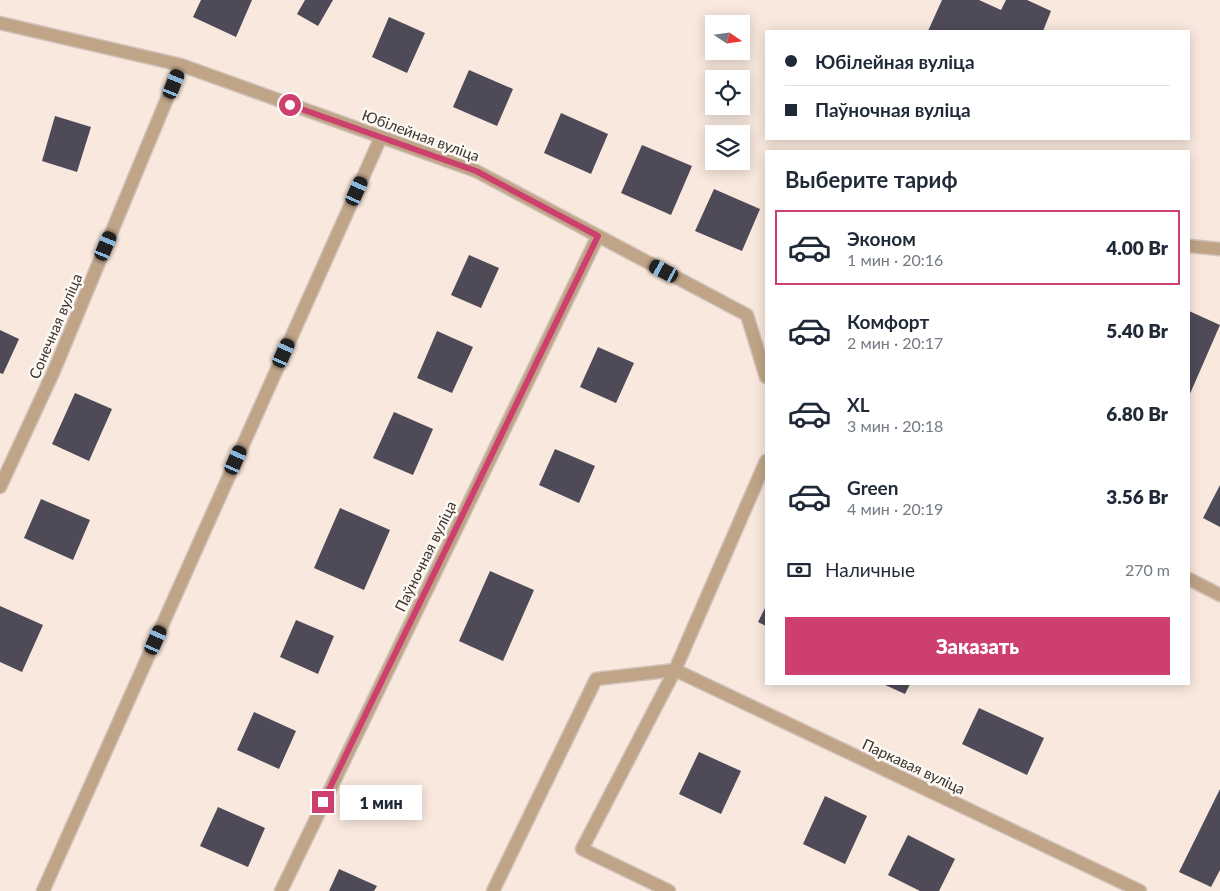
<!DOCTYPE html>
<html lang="ru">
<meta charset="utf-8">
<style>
:root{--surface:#fff;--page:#f2f2f3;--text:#1f2937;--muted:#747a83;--line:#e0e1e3;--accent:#cd406e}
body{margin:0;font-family:Lato,sans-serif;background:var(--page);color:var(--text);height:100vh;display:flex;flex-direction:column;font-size:19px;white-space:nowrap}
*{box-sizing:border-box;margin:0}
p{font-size:16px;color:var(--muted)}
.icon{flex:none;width:28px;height:28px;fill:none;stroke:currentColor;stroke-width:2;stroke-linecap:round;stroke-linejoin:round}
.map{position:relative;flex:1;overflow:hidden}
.side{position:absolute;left:765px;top:150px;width:425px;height:535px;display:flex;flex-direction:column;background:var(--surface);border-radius:0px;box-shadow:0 2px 12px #0003}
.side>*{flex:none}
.hud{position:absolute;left:765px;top:30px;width:425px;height:110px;border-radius:0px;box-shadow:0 2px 12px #0003;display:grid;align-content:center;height:110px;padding:0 20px;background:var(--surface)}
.needle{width:32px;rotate:103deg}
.controls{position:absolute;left:705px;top:15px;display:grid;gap:10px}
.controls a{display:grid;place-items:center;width:45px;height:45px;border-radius:0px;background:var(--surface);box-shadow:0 2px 12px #0003;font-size:25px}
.end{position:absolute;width:22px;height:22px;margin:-11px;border:6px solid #cd406e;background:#fff;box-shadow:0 0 0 2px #fff}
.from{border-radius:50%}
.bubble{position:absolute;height:35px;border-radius:0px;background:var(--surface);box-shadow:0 2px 12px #0003;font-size:16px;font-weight:800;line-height:35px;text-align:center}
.car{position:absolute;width:15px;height:30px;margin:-15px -8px;border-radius:6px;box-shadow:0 0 4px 1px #0007;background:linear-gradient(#222 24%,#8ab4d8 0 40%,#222 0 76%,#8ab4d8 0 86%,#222 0)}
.hud b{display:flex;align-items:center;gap:18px;height:48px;font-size:19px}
.hud b+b{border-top:1px solid var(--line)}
.hud i{width:12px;height:12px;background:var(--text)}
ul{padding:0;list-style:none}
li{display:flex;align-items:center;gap:15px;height:75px;margin:0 10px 8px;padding:0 10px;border:2px solid transparent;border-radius:0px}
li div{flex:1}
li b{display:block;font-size:19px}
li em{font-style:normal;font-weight:800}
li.selected{border-color:var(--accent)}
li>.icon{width:45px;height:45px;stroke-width:1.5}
h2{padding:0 20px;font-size:22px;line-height:60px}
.pay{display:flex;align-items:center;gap:12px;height:55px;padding:0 20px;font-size:19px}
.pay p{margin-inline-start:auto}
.primary-button{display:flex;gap:10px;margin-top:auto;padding:10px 20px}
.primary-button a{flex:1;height:58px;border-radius:0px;background:var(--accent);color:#fff;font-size:20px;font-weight:800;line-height:58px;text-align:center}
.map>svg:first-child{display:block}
.building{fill:#4f4a58}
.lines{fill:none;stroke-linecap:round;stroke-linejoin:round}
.service-casing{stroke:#d2c4bb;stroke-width:15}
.minor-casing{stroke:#d2c4bb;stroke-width:15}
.service{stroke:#bfa487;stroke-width:12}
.minor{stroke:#bfa487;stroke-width:12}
.route{stroke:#cd406e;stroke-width:6}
.labels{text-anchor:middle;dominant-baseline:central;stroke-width:5;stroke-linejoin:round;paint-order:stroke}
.street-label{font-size:15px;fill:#3b3531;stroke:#fef8f3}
</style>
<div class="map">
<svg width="1220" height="891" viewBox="0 0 1220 891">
<rect width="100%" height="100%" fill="#f8e8dd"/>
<path class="building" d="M 201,0 L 252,0 L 236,37 L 193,17 Z
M 305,0 L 333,0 L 318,26 L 297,14 Z
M 942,0 L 979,0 L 1001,10 L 1006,0 L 1027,0 L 1051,11 L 1043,31 L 928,31 Z
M 389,17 L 425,33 L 407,73 L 372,57 Z
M 469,70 L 513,89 L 497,126 L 453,107 Z
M 561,113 L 608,134 L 591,174 L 544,153 Z
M 55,116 L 91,127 L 77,172 L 42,161 Z
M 642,145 L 692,166 L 671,215 L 621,193 Z
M 714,189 L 760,209 L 742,251 L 695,231 Z
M 469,255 L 499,268 L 481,308 L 451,295 Z
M 1189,311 L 1220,325 L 1189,396 Z
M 0,330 L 19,339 L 3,374 L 0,373 Z
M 437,331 L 473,347 L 452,393 L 417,378 Z
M 598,347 L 634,363 L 616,403 L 580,387 Z
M 75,393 L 112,409 L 89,461 L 52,444 Z
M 394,412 L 433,429 L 413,475 L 373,458 Z
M 555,449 L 595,466 L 579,503 L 539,485 Z
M 1220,485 L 1220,527 L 1203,518 Z
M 41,499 L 90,520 L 73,560 L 24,538 Z
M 340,508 L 390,530 L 364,590 L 314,568 Z
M 490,571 L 534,590 L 503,661 L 459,641 Z
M 0,606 L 43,625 L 22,672 L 0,662 Z
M 766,606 L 766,626 L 758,622 Z
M 296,620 L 334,636 L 318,674 L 280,657 Z
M 883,684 L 910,684 L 905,694 Z
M 979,708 L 1044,738 L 1027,775 L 962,744 Z
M 254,712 L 296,731 L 279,769 L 237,750 Z
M 699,752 L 741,771 L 721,814 L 679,794 Z
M 1220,789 L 1220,870 L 1211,887 L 1179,872 Z
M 825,796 L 867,816 L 845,864 L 803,844 Z
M 218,807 L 265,828 L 248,867 L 200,846 Z
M 908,835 L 955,859 L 939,891 L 920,891 L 888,875 Z
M 339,869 L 377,886 L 374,891 L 329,891 Z"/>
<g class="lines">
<g class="service-casing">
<path id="service" d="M 1189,579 L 1220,595
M 43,891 L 381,137
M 493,891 L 596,679 L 675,670"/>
</g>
<g class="minor-casing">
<path id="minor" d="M 0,23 L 181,65 L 476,171 L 747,315 L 766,377
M 1189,246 L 1220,249
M 0,487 L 53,373 L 181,65
M 675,670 L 1140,891
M 281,891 L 598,236
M 669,891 L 582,849 L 675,670 L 766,461"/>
</g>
<use href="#service" class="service"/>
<use href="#minor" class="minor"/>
</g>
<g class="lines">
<path class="route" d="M 290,105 L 476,171 L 598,236 L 323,802"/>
</g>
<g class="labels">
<g class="street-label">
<text transform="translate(421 135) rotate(20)">Юбілейная вуліца</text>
<text transform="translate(55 326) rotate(-67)">Сонечная вуліца</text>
<text transform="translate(425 556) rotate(-64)">Паўночная вуліца</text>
<text transform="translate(914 766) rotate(25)">Паркавая вуліца</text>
</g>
</g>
</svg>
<div class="controls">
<a><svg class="needle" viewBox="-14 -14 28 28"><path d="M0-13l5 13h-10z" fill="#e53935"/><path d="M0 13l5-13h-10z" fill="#747a83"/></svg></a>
<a><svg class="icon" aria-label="locate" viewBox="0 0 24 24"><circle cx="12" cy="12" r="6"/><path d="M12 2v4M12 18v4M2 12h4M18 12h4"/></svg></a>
<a><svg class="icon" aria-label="layers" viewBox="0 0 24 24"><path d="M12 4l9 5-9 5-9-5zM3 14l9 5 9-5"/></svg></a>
</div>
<i class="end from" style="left:290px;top:105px"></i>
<i class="end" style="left:323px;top:802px"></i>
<div class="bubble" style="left:340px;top:785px;width:82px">1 мин</div>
<i class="car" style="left:174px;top:84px;rotate:22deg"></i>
<i class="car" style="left:357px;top:191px;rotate:24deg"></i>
<i class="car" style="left:106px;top:246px;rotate:23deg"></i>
<i class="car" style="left:664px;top:271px;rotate:298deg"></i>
<i class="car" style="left:284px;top:353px;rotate:24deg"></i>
<i class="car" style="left:236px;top:460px;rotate:24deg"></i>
<i class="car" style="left:156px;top:640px;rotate:24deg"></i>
<div class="hud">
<b><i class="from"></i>Юбілейная вуліца</b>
<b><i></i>Паўночная вуліца</b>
</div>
<section class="side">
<h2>Выберите тариф</h2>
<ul>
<li class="selected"><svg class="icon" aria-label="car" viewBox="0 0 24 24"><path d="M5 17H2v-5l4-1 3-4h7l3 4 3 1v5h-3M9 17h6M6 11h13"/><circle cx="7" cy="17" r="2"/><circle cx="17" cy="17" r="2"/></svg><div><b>Эконом</b><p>1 мин · 20:16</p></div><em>4.00 Br</em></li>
<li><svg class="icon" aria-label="car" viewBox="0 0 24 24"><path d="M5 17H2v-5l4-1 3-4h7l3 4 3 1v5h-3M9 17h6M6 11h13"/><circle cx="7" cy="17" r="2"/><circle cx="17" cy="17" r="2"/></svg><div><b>Комфорт</b><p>2 мин · 20:17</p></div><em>5.40 Br</em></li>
<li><svg class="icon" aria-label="car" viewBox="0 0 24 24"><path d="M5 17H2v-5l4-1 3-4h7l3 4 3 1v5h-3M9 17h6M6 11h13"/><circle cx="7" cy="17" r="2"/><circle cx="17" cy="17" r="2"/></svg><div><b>XL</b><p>3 мин · 20:18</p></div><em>6.80 Br</em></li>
<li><svg class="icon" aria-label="car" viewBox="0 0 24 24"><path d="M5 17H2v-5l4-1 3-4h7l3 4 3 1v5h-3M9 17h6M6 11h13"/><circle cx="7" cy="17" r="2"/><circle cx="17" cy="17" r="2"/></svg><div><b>Green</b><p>4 мин · 20:19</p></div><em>3.56 Br</em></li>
</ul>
<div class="pay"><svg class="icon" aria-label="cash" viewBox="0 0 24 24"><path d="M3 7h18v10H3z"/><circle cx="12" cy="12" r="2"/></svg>Наличные<p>270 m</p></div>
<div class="primary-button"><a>Заказать</a></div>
</section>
</div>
